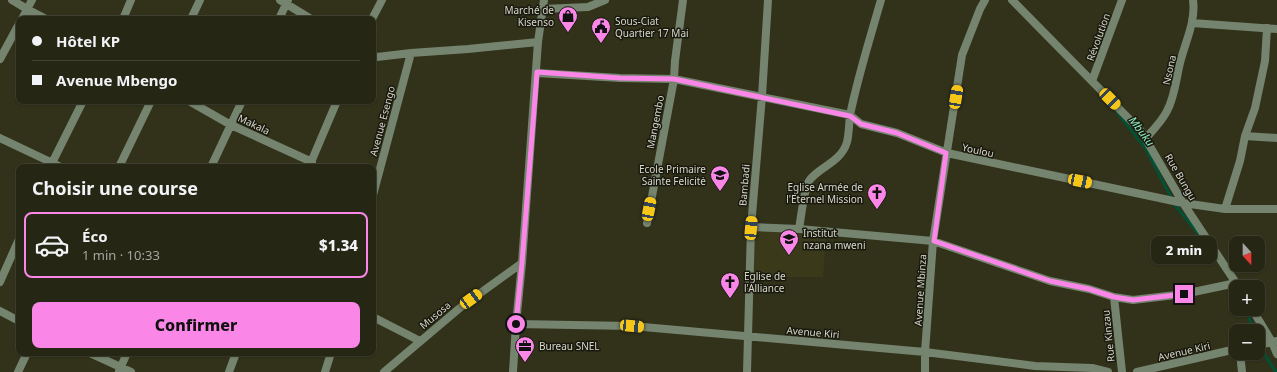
<!DOCTYPE html>
<html lang="fr">
<meta charset="utf-8">
<style>
:root{--surface:#262614;--page:#2e2e1d;--text:#f1f3f6;--muted:#a4a5a0;--line:#424334;--accent:#fa87e8}
body{margin:0;font-family:"Noto Sans",sans-serif;background:var(--page);color:var(--text);height:100vh;display:flex;flex-direction:column;font-size:15px;white-space:nowrap}
*{box-sizing:border-box;margin:0}
p{font-size:13px;color:var(--muted)}
.icon{flex:none;width:22px;height:22px;fill:none;stroke:currentColor;stroke-width:2;stroke-linecap:round;stroke-linejoin:round}
.map{position:relative;flex:1;overflow:hidden}
.sheet{position:absolute;left:16px;top:164px;width:360px;height:192px;display:flex;flex-direction:column;background:var(--surface);border-radius:8px;box-shadow:0 1px 3px #0004,0 0 0 1px var(--line)}
.sheet>*{flex:none}
.guide{position:absolute;left:16px;top:16px;width:360px;height:88px;border-radius:8px;box-shadow:0 1px 3px #0004,0 0 0 1px var(--line);display:grid;align-content:center;height:88px;padding:0 16px;background:var(--surface)}
.needle{width:26px;rotate:159deg}
.fabs{position:absolute;left:1229px;top:236px;display:grid;gap:8px}
.fabs a{display:grid;place-items:center;width:36px;height:36px;border-radius:8px;background:var(--surface);box-shadow:0 1px 3px #0004,0 0 0 1px var(--line);font-size:20px}
.end{position:absolute;width:18px;height:18px;margin:-9px;border:5px solid #fa87e8;background:#111;box-shadow:0 0 0 2px #111}
.from{border-radius:50%}
.bubble{position:absolute;height:28px;border-radius:8px;background:var(--surface);box-shadow:0 1px 3px #0004,0 0 0 1px var(--line);font-size:13px;font-weight:800;line-height:28px;text-align:center}
.car{position:absolute;width:12px;height:24px;margin:-12px -6px;border-radius:5px;box-shadow:0 0 3px 1px #0007;background:linear-gradient(#f5c518 24%,#345 0 40%,#f5c518 0 76%,#345 0 86%,#f5c518 0)}
.guide b{display:flex;align-items:center;gap:14px;height:38px;font-size:15px}
.guide b+b{border-top:1px solid var(--line)}
.guide i{width:10px;height:10px;background:var(--text)}
ul{padding:0;list-style:none}
li{display:flex;align-items:center;gap:12px;height:66px;margin:0 8px 6px;padding:0 8px;border:2px solid transparent;border-radius:8px}
li div{flex:1}
li b{display:block;font-size:15px}
li em{font-style:normal;font-weight:800}
li.current{border-color:var(--accent)}
li>.icon{width:36px;height:36px;stroke-width:1.5}
h2{padding:0 16px;font-size:18px;line-height:48px}
.button{display:flex;gap:8px;margin-top:auto;padding:8px 16px}
.button a{flex:1;height:46px;border-radius:8px;background:var(--accent);color:#111;font-size:16px;font-weight:800;line-height:46px;text-align:center}
.map>svg:first-child{display:block}
.built{fill:#3a3a1b}
.lines{fill:none;stroke-linecap:round;stroke-linejoin:round}
.stream{stroke:#005136;stroke-width:3}
.street{stroke:#75846e;stroke-width:8}
.route{stroke:#fa87e8;stroke-width:5}
.labels{text-anchor:middle;dominant-baseline:central;stroke-width:3;stroke-linejoin:round;paint-order:stroke}
.poi-label{font-size:10px;fill:#d7d8ca;stroke:#19190f;text-anchor:start}
.street-label{font-size:10px;fill:#d7d8ca;stroke:#19190f}
.water-label{font-size:11px;font-style:italic;fill:#8ff1c3;stroke:#19190f}
</style>
<div class="map">
<svg width="1277" height="372" viewBox="0 0 1277 372">
<rect width="100%" height="100%" fill="#32321b"/>
<path class="built" d="M 753,230 L 826,236 L 823,277 L 752,277 Z"/>
<g class="lines">
<path class="stream" d="M 1117,112 L 1146,149 L 1175,205 L 1200,236
M 1232,284 L 1236,291
M 1245,309 L 1255,331
M 1258,338 L 1265,355 L 1276,372"/>
<path class="street" d="M 12,0 L 27,9 L 46,19
M 280,0 L 311,19
M 1012,0 L 1141,131 L 1183,203 L 1238,286
M 543,9 L 588,7 L 605,0
M 22,19 L 32,0
M 123,19 L 131,0
M 191,19 L 200,0
M 279,19 L 288,0
M 372,19 L 382,0
M 1192,23 L 1277,29
M 373,55 L 377,57 L 411,53 L 468,49 L 538,42
M 0,59 L 19,24
M 537,73 L 620,78 L 674,79 L 850,115 L 861,124 L 897,133 L 947,153 L 1183,203 L 1225,209 L 1277,209
M 1092,81 L 1122,0
M 189,101 L 231,125 L 312,162
M 1245,136 L 1277,138
M 0,138 L 61,167
M 1146,138 C 1154,129 1162,121 1167,111 C 1175,96 1176,79 1180,63 C 1185,42 1196,22 1193,0
M 50,167 L 83,101
M 119,167 L 151,101
M 211,167 L 242,101
M 309,167 L 337,101
M 373,195 L 411,53
M 1225,209 L 1240,161 L 1245,136 L 1255,108 L 1265,61 L 1267,28
M 647,223 L 674,79 L 675,61 L 683,0
M 751,227 L 799,229 L 933,241 L 1050,281 L 1089,289 L 1114,297 L 1133,300 L 1184,294 L 1236,283
M 799,229 C 801,218 804,189 809,181 C 818,167 841,163 847,142 C 849,134 849,124 850,115 C 858,76 870,38 881,0
M 0,282 L 19,239
M 1114,297 L 1122,372
M 1252,309 L 1272,342 L 1277,354
M 0,311 L 19,321
M 373,317 L 420,341
M 516,324 L 632,326 L 925,352 L 1035,366 L 1092,368 L 1108,372
M 1258,345 L 1277,341
M 90,353 L 131,372
M 1240,353 L 1242,372
M 119,371 L 127,353
M 18,372 L 27,353
M 229,372 L 236,353
M 325,372 L 331,353
M 384,372 L 461,307 L 522,263
M 513,372 L 516,324 L 522,263 L 538,42 L 544,0
M 747,372 L 751,227 L 762,96 L 768,0
M 925,372 L 925,352 L 933,241 L 962,55 L 980,9 L 985,0
M 1137,372 L 1236,349"/>
</g>
<g class="lines">
<path class="route" d="M 516,324 L 522,263 L 537,72 L 620,78 L 674,79 L 850,116 L 861,124 L 897,133 L 946,153 L 934,241 L 1050,281 L 1089,289 L 1114,297 L 1133,300 L 1184,294"/>
</g>
<defs>
<g id="shop-pin" transform="scale(1)"><path d="M0 17L-7.5 6A9.5 9.5 0 1 1 7.5 6Z" fill="#fa87e8" stroke="#19190f"/><path d="M-5-2.5h2.3a2.7 3.5 0 0 1 5.4 0H5L5.5 6h-11ZM-1.5-2.5h3a1.5 2.3 0 0 0-3 0Z" fill="#111"/></g>
<g id="civic-pin" transform="scale(1)"><path d="M0 17L-7.5 6A9.5 9.5 0 1 1 7.5 6Z" fill="#fa87e8" stroke="#19190f"/><path d="M-.6-6.5H3V-4.5H.6V-3L4-1V1h2V6H-6V1h2V-1L-.6-3ZM-1.2 2.5V6h2.4V2.5Z" fill="#111"/></g>
<g id="school-pin" transform="scale(1)"><path d="M0 17L-7.5 6A9.5 9.5 0 1 1 7.5 6Z" fill="#fa87e8" stroke="#19190f"/><path d="M0-5L7-2L0 1L-7-2ZM-4 1L0 2.5L4 1V4Q0 6-4 4Z" fill="#111"/></g>
<g id="church-pin" transform="scale(1)"><path d="M0 17L-7.5 6A9.5 9.5 0 1 1 7.5 6Z" fill="#fa87e8" stroke="#19190f"/><path d="M-1.2-6h2.4v3.5h3.3v2.4h-3.3V6h-2.4V-.1h-3.3v-2.4h3.3Z" fill="#111"/></g>
<g id="university-pin" transform="scale(1)"><path d="M0 17L-7.5 6A9.5 9.5 0 1 1 7.5 6Z" fill="#fa87e8" stroke="#19190f"/><path d="M0-5L7-2L0 1L-7-2ZM-4 1L0 2.5L4 1V4Q0 6-4 4Z" fill="#111"/></g>
<g id="office-pin" transform="scale(1)"><path d="M0 17L-7.5 6A9.5 9.5 0 1 1 7.5 6Z" fill="#fa87e8" stroke="#19190f"/><path d="M-6-3h4V-5.5h4V-3h4V5H-6ZM-1-4.5V-3h2v-1.5ZM-6 0V1H6V0Z" fill="#111"/></g>
</defs>
<g fill-rule="evenodd">
<use href="#shop-pin" x="568" y="16"/>
<use href="#civic-pin" x="601" y="27"/>
<use href="#school-pin" x="720" y="175"/>
<use href="#church-pin" x="877" y="193"/>
<use href="#university-pin" x="789" y="239"/>
<use href="#church-pin" x="730" y="282"/>
<use href="#office-pin" x="525" y="346"/>
</g>
<g class="labels">
<g class="poi-label">
<text x="554" y="10" text-anchor="end">Marché de<tspan x="554" dy="12">Kisenso</tspan></text>
<text x="615" y="21">Sous-Ciat<tspan x="615" dy="12">Quartier 17 Mai</tspan></text>
<text x="706" y="169" text-anchor="end">Ecole Primaire<tspan x="706" dy="12">Sainte Felicitė</tspan></text>
<text x="863" y="187" text-anchor="end">Eglise Armée de<tspan x="863" dy="12">l'Eternel Mission</tspan></text>
<text x="803" y="233">Institut<tspan x="803" dy="12">nzana mweni</tspan></text>
<text x="744" y="276">Eglise de<tspan x="744" dy="12">l'Alliance</tspan></text>
<text x="539" y="346">Bureau SNEL</text>
</g>
<g class="street-label">
<text transform="translate(1098 37) rotate(-70)">Révolution</text>
<text transform="translate(1169 70) rotate(-78)">Nsona</text>
<text transform="translate(382 121) rotate(-75)">Avenue Esengo</text>
<text transform="translate(655 122) rotate(-79)">Mangembo</text>
<text transform="translate(254 124) rotate(25)">Makala</text>
<text transform="translate(978 150) rotate(12)">Youlou</text>
<text transform="translate(1181 177) rotate(60)">Rue Bungu</text>
<text transform="translate(744 185) rotate(-85)">Bambadi</text>
<text transform="translate(920 290) rotate(-86)">Avenue Mbinza</text>
<text transform="translate(435 315) rotate(-40)">Musosa</text>
<text transform="translate(813 332) rotate(5)">Avenue Kiri</text>
<text transform="translate(1108 336) rotate(-96)">Rue Kinzau</text>
<text transform="translate(1184 351) rotate(-13)">Avenue Kiri</text>
</g>
<g class="water-label">
<text transform="translate(1142 131) rotate(53)">Mbuku</text>
</g>
</g>
</svg>
<div class="fabs">
<a><svg class="needle" viewBox="-14 -14 28 28"><path d="M0-13l5 13h-10z" fill="#e53935"/><path d="M0 13l5-13h-10z" fill="#a4a5a0"/></svg></a>
<a>+</a>
<a>−</a>
</div>
<i class="end from" style="left:516px;top:324px"></i>
<i class="end" style="left:1184px;top:294px"></i>
<div class="bubble" style="left:1151px;top:236px;width:66px">2 min</div>
<i class="car" style="left:956px;top:97px;rotate:9deg"></i>
<i class="car" style="left:1110px;top:99px;rotate:135deg"></i>
<i class="car" style="left:1080px;top:181px;rotate:102deg"></i>
<i class="car" style="left:649px;top:209px;rotate:11deg"></i>
<i class="car" style="left:751px;top:228px;rotate:5deg"></i>
<i class="car" style="left:471px;top:299px;rotate:54deg"></i>
<i class="car" style="left:632px;top:326px;rotate:95deg"></i>
<div class="guide">
<b><i class="from"></i>Hôtel KP</b>
<b><i></i>Avenue Mbengo</b>
</div>
<section class="sheet">
<h2>Choisir une course</h2>
<ul>
<li class="current"><svg class="icon" aria-label="car" viewBox="0 0 24 24"><path d="M5 17H2v-5l4-1 3-4h7l3 4 3 1v5h-3M9 17h6M6 11h13"/><circle cx="7" cy="17" r="2"/><circle cx="17" cy="17" r="2"/></svg><div><b>Éco</b><p>1 min · 10:33</p></div><em>$1.34</em></li>
</ul>
<div class="button"><a>Confirmer</a></div>
</section>
</div>
